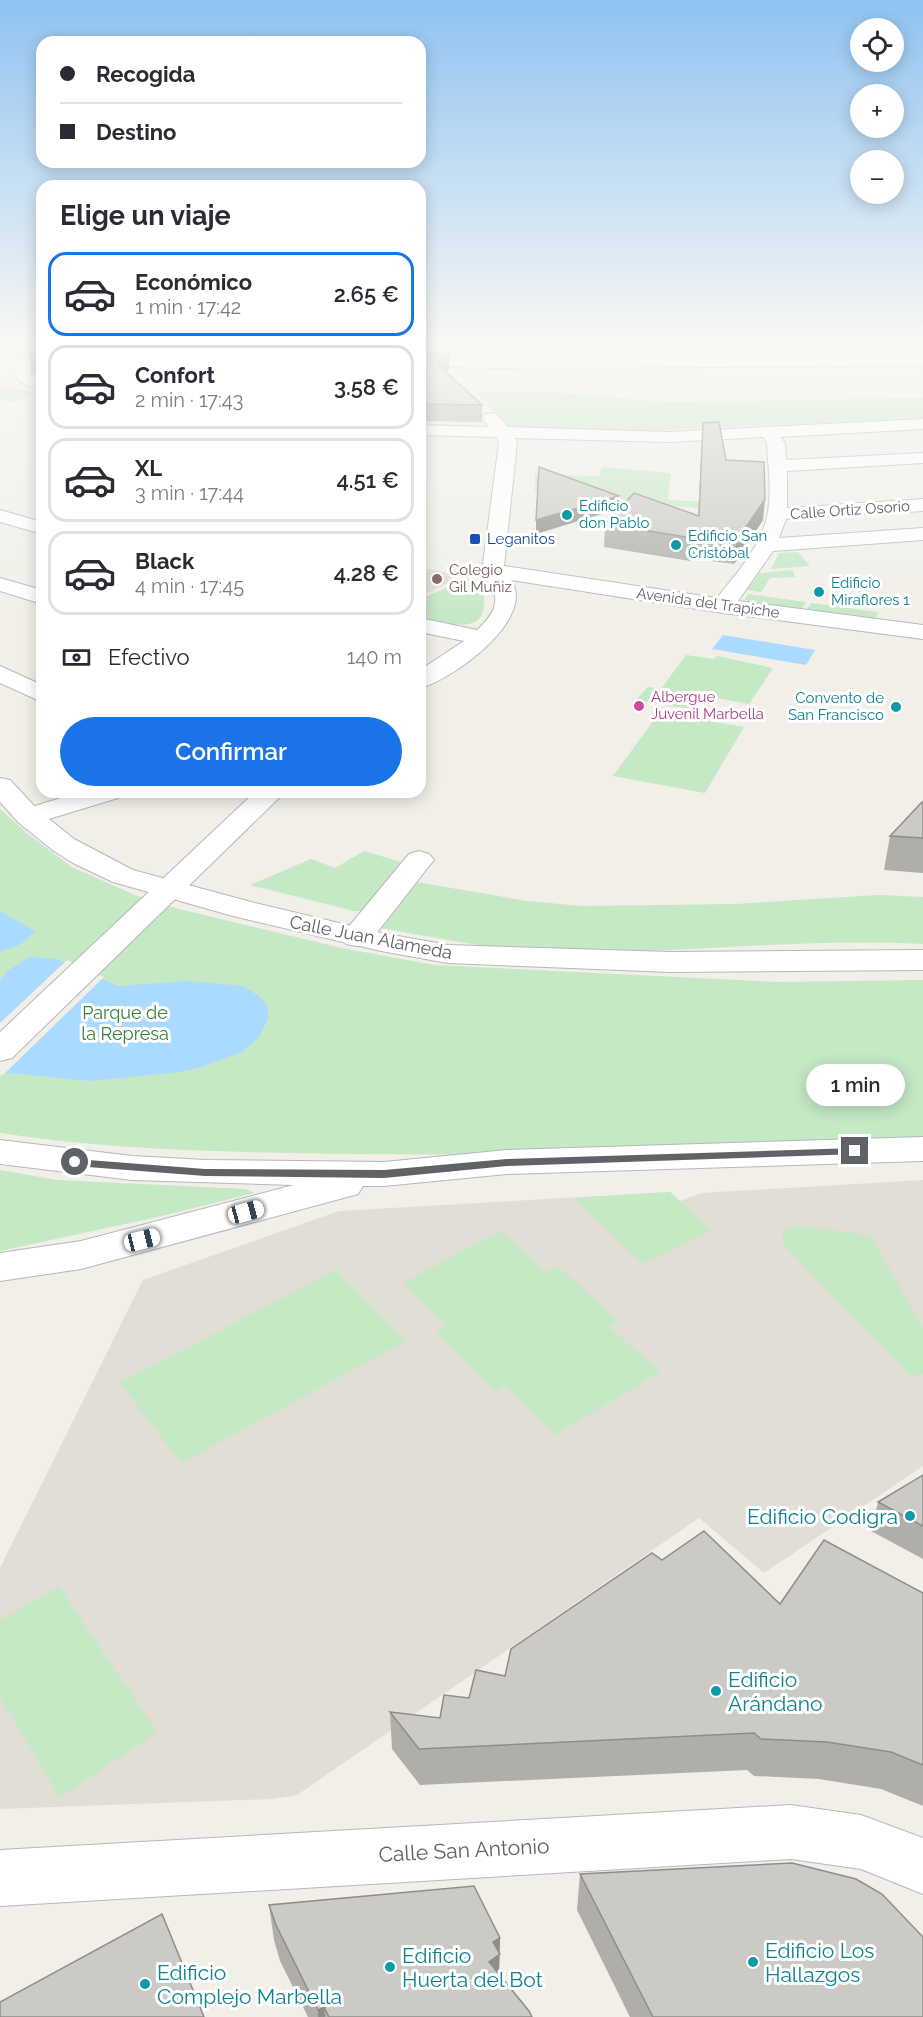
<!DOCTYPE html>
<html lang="es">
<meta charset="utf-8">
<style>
:root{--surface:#fff;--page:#f7f7f7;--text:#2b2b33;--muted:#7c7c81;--line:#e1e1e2;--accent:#1a73e8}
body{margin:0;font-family:Raleway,sans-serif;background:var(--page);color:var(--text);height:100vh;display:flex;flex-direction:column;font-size:22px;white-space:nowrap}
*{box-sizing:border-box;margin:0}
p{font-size:20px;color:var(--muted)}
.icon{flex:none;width:33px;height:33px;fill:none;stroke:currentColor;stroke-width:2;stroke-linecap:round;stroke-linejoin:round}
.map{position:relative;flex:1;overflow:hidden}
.side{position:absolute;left:36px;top:180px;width:390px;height:618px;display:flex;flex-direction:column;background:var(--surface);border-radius:18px;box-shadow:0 3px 15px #0003}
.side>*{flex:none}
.banner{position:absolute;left:36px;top:36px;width:390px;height:132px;border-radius:18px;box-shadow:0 3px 15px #0003;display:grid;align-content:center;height:132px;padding:0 24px;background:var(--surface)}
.controls{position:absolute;left:850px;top:18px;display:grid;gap:12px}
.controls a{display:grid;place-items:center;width:54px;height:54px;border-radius:50%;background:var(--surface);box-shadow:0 3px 15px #0003;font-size:30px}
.end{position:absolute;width:27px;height:27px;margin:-14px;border:8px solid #5f6368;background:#fff;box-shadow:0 0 0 3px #fff}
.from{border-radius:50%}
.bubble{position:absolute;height:42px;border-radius:21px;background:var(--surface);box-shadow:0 3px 15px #0003;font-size:20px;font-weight:600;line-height:42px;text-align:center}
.car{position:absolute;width:18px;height:36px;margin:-18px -9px;border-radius:8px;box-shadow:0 0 4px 2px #0007;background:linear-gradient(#fff 24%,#345 0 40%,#fff 0 76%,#345 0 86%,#fff 0)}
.banner b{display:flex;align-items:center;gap:21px;height:57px;font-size:22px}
.banner b+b{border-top:2px solid var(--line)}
.banner i{width:15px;height:15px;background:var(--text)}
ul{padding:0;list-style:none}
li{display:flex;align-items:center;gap:18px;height:84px;margin:0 12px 9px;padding:0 12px;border:3px solid var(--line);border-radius:18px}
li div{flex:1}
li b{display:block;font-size:22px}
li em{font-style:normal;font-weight:600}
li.selected{border-color:var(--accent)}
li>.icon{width:54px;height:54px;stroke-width:1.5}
h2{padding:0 24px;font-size:27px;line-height:72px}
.pay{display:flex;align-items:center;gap:15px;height:66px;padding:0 24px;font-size:22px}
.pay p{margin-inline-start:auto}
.action{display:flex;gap:12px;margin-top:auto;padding:12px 24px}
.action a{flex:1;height:69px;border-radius:36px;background:var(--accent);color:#fff;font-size:24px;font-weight:600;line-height:69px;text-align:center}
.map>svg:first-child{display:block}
.education{fill:#e1ded6}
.green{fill:#c5e8c5}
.water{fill:#aadaff}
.pier{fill:#f1efe8}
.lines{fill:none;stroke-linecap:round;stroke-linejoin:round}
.minor-casing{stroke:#b5b8bc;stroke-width:2}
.tertiary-casing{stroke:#b5b8bc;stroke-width:2}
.minor{fill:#fff;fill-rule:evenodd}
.tertiary{fill:#fff;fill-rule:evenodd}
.wall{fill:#afaea9}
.shaded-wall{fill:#8f8d8a}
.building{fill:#cccac5;stroke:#8f8d8a;stroke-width:1.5}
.route{fill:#5f6368}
.culture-dot{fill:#0f9aa8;stroke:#fff;stroke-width:2}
.transit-dot{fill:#1a4fb4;stroke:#fff;stroke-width:2}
.education-dot{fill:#8d6e63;stroke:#fff;stroke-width:2}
.hotel-dot{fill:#d1479c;stroke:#fff;stroke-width:2}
.labels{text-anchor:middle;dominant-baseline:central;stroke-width:6;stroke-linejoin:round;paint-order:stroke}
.far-culture-label{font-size:15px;fill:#0d838f;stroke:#fff;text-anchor:start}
.far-street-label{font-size:15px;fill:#5f6368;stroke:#fff}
.far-transit-label{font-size:15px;fill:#164399;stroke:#fff;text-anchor:start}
.far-education-label{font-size:15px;fill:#785e54;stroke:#fff;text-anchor:start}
.far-hotel-label{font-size:15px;fill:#b23c85;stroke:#fff;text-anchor:start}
.street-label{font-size:18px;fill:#5f6368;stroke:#fff}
.park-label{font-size:18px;fill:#348238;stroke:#fff}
.near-culture-label{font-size:21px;fill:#0d838f;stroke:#fff;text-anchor:start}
.near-street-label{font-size:21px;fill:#5f6368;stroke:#fff}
</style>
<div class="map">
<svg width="923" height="2017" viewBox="0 0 923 2017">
<rect width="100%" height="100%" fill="#f1efe8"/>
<path class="education" d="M 420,567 L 452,574 L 460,575 L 449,583 L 420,596 Z
M 923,1180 L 923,1466 L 764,1573 L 699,1518 L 297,1795 L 272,1799 L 0,1809 L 0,1568 L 143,1280 L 339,1211 L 670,1192 L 680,1201 L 701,1193 Z"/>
<path class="green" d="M 0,387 L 2,387 L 37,393 L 13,402 L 0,400 Z
M 475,391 L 550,392 L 667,402 L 923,398 L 923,418 L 626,432 L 514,431 Z
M 602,467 L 671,473 L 668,500 L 731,503 L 731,512 L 535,491 L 535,474 L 599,476 Z
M 798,552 L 810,566 L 771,569 L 779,553 Z
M 793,570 L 795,577 L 770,578 L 761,592 L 747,590 L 760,573 Z
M 467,579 L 476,580 C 482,589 485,595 484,606 C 481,637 440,621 420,617 L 420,599 Z
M 748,594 L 806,602 L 802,609 L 744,600 Z
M 811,603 L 878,612 L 878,613 L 875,618 L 807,609 Z
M 686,655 L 714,659 L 717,656 L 773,668 L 749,704 L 699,695 L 689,709 L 636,700 L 648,687 L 661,689 Z
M 659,713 L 744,727 L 705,793 L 613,776 Z
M 0,809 L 29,835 L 72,867 L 137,896 L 175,908 L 342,948 L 434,965 L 779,982 L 923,980 L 923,1145 C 733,1150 542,1156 352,1154 C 233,1152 118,1151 0,1133 Z
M 364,851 L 401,862 L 362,911 L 354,911 L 250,885 L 311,859 L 335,868 Z
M 416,882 L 527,901 L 582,906 L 736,904 L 879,895 L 923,897 L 923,944 C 796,937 669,956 542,951 C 487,949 434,937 380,928 Z
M 0,1170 L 57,1180 L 245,1189 L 254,1193 L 162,1216 L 0,1251 Z
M 670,1192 L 711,1231 L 643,1264 L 574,1198 Z
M 812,1227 L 870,1235 L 923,1328 L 923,1374 L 910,1376 L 785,1246 L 781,1232 L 791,1228 Z
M 500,1231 L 547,1272 L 558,1266 L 618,1321 L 609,1327 L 660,1372 L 555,1435 L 506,1386 L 496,1392 L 436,1332 L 446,1326 L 403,1283 Z
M 336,1270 L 406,1341 L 181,1463 L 120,1383 Z
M 59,1587 L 157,1732 L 60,1797 L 0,1698 L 0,1620 Z"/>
<path class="water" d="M 723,635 L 815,650 L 806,665 L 712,649 Z
M 0,911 L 35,931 L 21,944 L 0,952 Z
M 29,957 L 57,959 L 118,986 L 188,981 L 243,986 L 259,996 L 265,1003 L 268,1010 L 268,1019 L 259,1037 L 242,1052 L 198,1068 L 180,1072 L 90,1081 L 0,1072 L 0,981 L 6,972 Z"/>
<path class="pier" d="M 67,960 L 104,977 L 2,1076 L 0,1075 L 0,1023 Z"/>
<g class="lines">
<g class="minor-casing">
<path id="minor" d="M 0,339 L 42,339 L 42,347 L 1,344 Z
M 42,354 L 42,364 L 29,371 L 32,376 L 42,380 L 42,391 L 20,382 L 13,370 L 21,361 Z
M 420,356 L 490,358 L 923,356 L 923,366 L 490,368 L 420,366 Z
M 491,413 L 497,414 L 508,427 L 670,432 L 923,419 L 923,429 L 780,437 L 785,443 L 786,460 L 923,453 L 923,463 L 787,471 L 787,508 L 923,499 L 923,511 L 786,519 L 779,538 L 923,528 L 923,540 L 773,551 L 738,601 L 923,625 L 923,639 L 723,613 L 511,580 C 537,619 452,680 420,688 L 420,670 L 464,641 L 420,632 L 420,618 L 477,630 C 501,608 500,596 482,571 L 499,443 L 497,437 L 420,435 L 420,425 L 489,427 L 482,418 L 485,414 ZM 763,437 L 767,443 C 768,468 773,495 766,521 C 758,550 735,575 717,598 L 504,566 L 517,443 L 515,438 L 670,442 Z
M 0,510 L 42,522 L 42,534 L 0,522 Z
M 0,578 L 42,590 L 42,604 L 0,591 Z
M 0,666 L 42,685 L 42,702 L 0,683 Z
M 80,792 L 122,792 L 118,798 L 29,825 L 19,823 L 15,817 L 19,811 Z
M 255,792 L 285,792 L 12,1058 L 0,1061 L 0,1032 Z
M 419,851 L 429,854 L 434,860 L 429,866 L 368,944 L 357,946 L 346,944 L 341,937 L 346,930 L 409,854 Z
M 791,1805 L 861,1815 L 923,1838 L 923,1894 L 861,1869 L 791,1859 L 0,1906 L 0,1850 Z"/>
</g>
<g class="tertiary-casing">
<path id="tertiary" d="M 0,778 L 10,780 L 39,811 L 74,839 L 133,870 L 251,902 L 381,933 L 448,945 L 671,952 L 923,950 L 923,970 L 671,972 L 448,963 L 381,951 L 233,916 L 113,882 L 73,863 L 54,851 L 19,823 L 0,802 Z
M 923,1137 L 923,1161 L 507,1174 L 384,1186 L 363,1186 L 358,1194 L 81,1269 L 0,1281 L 0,1253 L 81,1241 L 294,1185 L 132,1180 L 0,1164 L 0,1140 L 132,1156 L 205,1160 L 384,1162 L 507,1150 Z"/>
</g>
<use href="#minor" class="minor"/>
<use href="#tertiary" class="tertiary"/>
</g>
<path class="wall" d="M 42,348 L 42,377 L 40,377 L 32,372 L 29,353 Z
M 420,352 L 449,353 L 449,369 L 446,372 L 482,405 L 482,422 L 420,421 Z
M 703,423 L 763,520 L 734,564 L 696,559 L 696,553 L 690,561 L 604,547 L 605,524 L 698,515 Z
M 923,802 L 923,873 L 884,870 L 890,836 Z
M 923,1475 L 923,1559 L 871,1531 L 878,1502 Z
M 662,1560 L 780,1604 L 923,1593 L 923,1806 L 881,1789 L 819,1779 L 754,1776 L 747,1770 L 420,1785 L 392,1749 L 390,1712 L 440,1718 L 469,1698 L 505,1676 Z
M 580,1874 L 923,2017 L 630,2017 L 577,1910 Z
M 269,1905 L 500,1938 L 499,1974 L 532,2017 L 308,2017 L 280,1961 L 274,1940 Z"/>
<path class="shaded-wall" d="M 449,353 L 449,369 L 436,379 L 436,363 Z
M 619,496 L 618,509 L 536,534 L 536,520 Z
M 765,499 L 763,520 L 734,564 L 736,542 Z
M 698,530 L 696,553 L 690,561 L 692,538 Z
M 500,1938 L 499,1973 L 499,1989 L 489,1962 L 493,1942 Z
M 324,2007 L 325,2017 L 318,2017 L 318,2010 Z"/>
<path class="building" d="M 42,348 L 42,358 L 37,357 L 29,353 Z
M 420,352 L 449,353 L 436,363 L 482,405 L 420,404 Z
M 719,422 L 726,460 L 764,462 L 765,499 L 736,542 L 698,537 L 698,530 L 692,538 L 605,524 L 634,493 L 699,516 L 703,423 Z
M 539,467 L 619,496 L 536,520 Z
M 922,802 L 923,802 L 923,838 L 890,836 Z
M 923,1475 L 923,1526 L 878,1502 Z
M 704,1531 L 780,1604 L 824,1540 L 923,1593 L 923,1765 L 891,1752 L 827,1742 L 761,1739 L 754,1733 L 419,1749 L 390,1712 L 440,1718 L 444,1695 L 469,1698 L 476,1670 L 505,1676 L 511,1649 L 652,1553 L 662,1560 Z
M 792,1863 L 856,1879 L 882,1894 L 923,1937 L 923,2017 L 653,2017 L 580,1874 Z
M 474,1886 L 500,1938 L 493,1942 L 500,1954 L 489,1962 L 529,2011 L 532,2017 L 329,2017 L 324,2007 L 318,2010 L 276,1925 L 269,1905 Z
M 162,1914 L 204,2017 L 0,2017 L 0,2002 Z"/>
<linearGradient id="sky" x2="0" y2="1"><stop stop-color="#8fc3f1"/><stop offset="0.55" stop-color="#f9f8f5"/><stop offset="1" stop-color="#f9f8f5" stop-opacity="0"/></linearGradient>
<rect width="923" height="621" fill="url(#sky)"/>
<path class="route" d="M 855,1148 L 861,1151 L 859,1154 L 507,1166 L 384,1178 L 205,1176 L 75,1166 L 69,1162 L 75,1159 L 205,1169 L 384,1170 L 507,1159 Z"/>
<g class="culture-dot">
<circle cx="567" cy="515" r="6"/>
<circle cx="676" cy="545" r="6"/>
<circle cx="819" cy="592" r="6"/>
<circle cx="896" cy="707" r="6"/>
<circle cx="910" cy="1516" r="6"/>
<circle cx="716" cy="1691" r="6"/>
<circle cx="753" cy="1962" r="6"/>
<circle cx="390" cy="1967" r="6"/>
<circle cx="145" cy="1984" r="6"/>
</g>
<rect class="transit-dot" x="469" y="533" width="12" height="12" rx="3"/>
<circle class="education-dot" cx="437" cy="579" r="6"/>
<circle class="hotel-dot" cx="639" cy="706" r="6"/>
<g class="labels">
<g class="far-culture-label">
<text x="579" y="506">Edificio<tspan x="579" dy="17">don Pablo</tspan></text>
<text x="688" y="536">Edificio San<tspan x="688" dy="17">Cristóbal</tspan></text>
<text x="831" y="583">Edificio<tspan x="831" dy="17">Miraflores 1</tspan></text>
<text x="884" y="698" text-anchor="end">Convento de<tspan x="884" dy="17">San Francisco</tspan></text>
</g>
<g class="far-street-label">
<text transform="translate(850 510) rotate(-4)">Calle Ortiz Osorio</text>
<text transform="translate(708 603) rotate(8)">Avenida del Trapiche</text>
</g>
<g class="far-transit-label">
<text x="487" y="539">Leganitos</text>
</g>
<g class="far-education-label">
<text x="449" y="570">Colegio<tspan x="449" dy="17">Gil Muñiz</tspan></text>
</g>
<g class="far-hotel-label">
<text x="651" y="697">Albergue<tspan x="651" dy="17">Juvenil Marbella</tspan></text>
</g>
<g class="street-label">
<text transform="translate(371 937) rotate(11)">Calle Juan Alameda</text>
</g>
<g class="park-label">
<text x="125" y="1012">Parque de<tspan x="125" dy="21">la Represa</tspan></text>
</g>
<g class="near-culture-label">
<text x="898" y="1516" text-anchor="end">Edificio Codigra</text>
<text x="728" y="1679">Edificio<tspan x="728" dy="24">Arándano</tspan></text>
<text x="765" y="1950">Edificio Los<tspan x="765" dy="24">Hallazgos</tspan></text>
<text x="402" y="1955">Edificio<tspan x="402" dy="24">Huerta del Bot</tspan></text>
<text x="157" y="1972">Edificio<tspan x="157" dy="24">Complejo Marbella</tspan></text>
</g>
<g class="near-street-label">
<text transform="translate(464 1850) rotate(-3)">Calle San Antonio</text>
</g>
</g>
</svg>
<div class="controls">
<a><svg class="icon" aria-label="locate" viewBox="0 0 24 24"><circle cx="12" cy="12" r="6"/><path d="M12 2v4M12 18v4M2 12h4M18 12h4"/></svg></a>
<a>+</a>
<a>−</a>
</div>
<i class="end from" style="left:75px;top:1162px"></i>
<i class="end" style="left:855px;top:1151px"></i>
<div class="bubble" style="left:806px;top:1064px;width:99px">1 min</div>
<i class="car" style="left:246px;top:1212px;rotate:75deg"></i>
<i class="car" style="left:142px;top:1240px;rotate:76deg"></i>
<div class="banner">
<b><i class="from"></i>Recogida</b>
<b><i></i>Destino</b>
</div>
<section class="side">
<h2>Elige un viaje</h2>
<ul>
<li class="selected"><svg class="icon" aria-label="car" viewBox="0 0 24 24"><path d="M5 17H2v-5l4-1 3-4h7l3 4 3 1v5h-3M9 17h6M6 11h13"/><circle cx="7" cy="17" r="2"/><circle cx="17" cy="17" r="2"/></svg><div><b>Económico</b><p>1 min · 17:42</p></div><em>2.65 €</em></li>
<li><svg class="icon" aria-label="car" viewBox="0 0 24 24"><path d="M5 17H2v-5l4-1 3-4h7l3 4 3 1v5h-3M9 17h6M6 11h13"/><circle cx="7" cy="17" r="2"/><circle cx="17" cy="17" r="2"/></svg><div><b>Confort</b><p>2 min · 17:43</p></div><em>3.58 €</em></li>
<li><svg class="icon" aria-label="car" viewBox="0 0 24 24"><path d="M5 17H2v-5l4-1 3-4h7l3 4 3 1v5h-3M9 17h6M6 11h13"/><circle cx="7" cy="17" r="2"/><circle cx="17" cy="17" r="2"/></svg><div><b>XL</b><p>3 min · 17:44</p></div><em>4.51 €</em></li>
<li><svg class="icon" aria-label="car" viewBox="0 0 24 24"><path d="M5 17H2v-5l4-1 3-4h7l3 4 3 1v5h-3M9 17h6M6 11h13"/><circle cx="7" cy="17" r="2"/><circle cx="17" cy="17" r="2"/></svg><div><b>Black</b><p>4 min · 17:45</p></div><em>4.28 €</em></li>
</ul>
<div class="pay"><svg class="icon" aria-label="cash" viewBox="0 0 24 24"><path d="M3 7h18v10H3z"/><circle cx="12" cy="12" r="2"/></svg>Efectivo<p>140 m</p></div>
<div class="action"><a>Confirmar</a></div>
</section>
</div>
